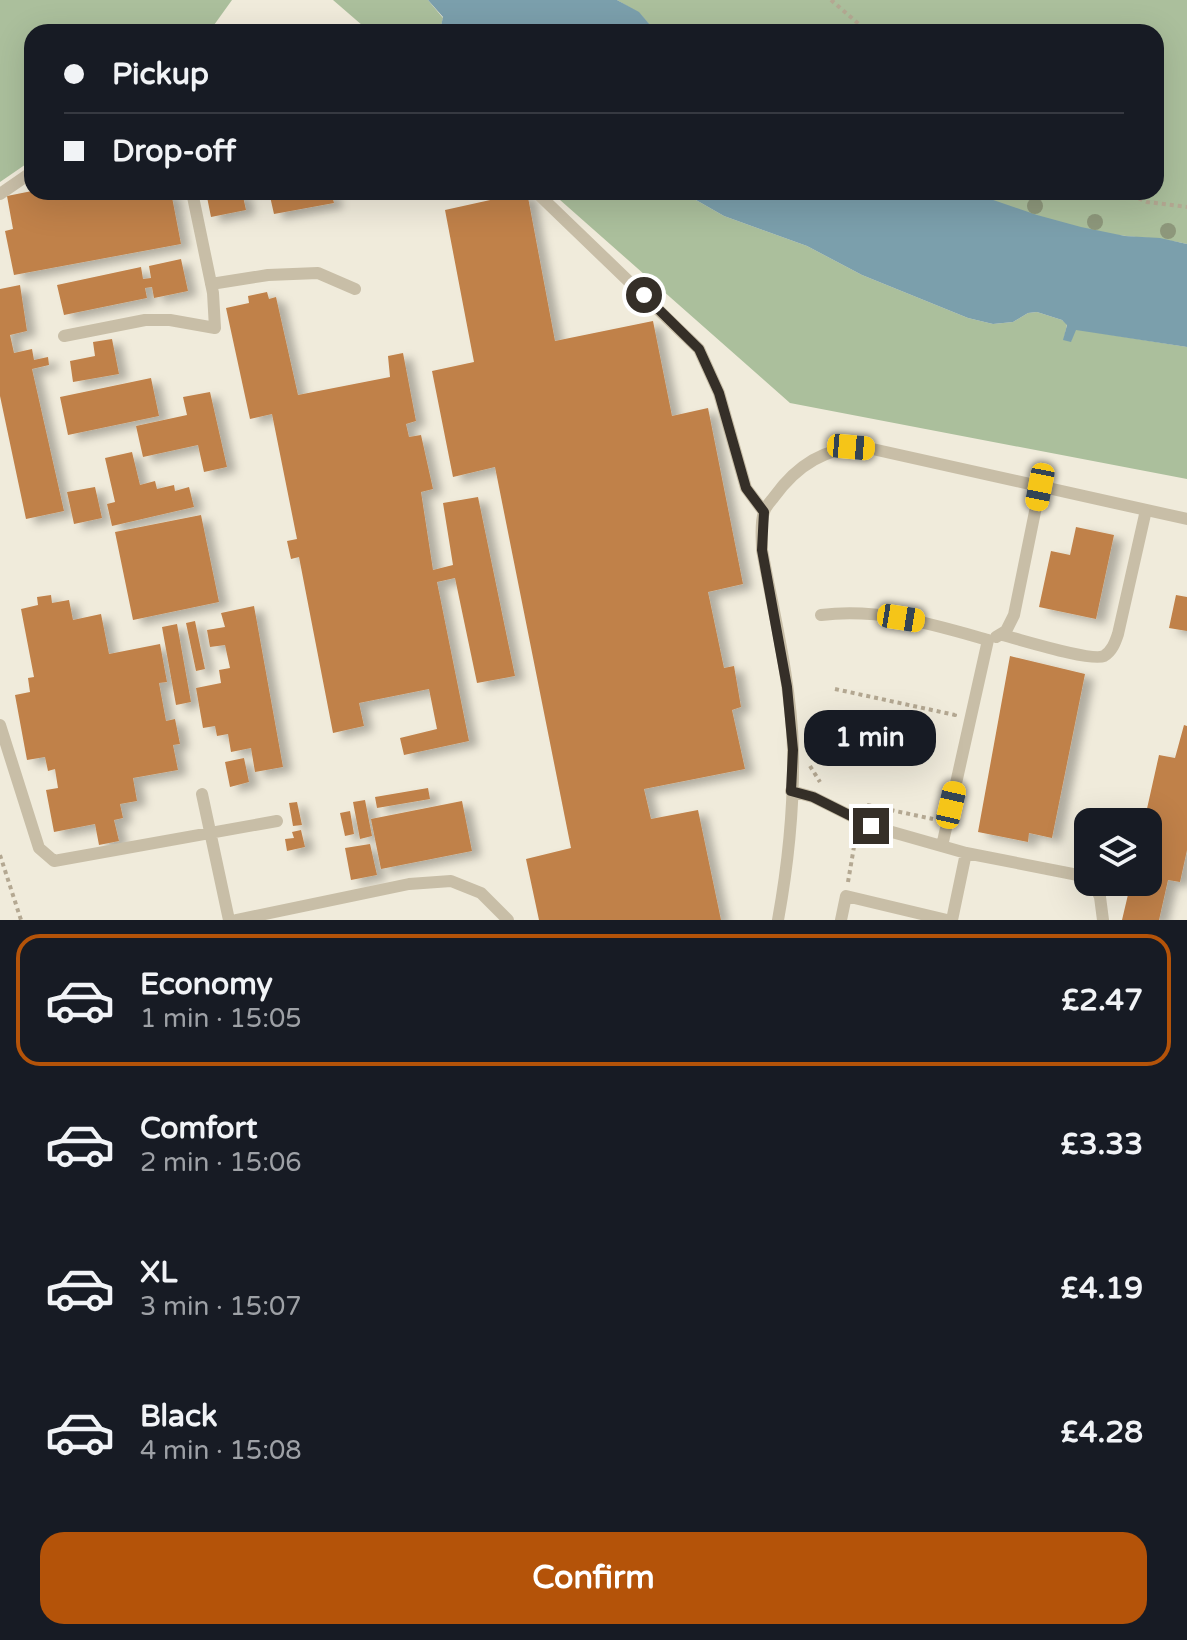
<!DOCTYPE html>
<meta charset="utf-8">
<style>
:root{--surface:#171b24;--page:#242831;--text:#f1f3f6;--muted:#9ea1a6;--line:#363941;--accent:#b45309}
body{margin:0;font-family:"Varela Round",sans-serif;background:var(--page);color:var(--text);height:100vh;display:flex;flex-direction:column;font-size:30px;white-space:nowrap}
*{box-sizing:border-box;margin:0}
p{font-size:26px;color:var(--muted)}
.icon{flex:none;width:44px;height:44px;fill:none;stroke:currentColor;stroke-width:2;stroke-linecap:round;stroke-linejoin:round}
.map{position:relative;height:920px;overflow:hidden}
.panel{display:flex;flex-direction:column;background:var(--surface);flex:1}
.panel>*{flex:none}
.guide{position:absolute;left:24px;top:24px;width:1140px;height:176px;border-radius:24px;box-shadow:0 8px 32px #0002;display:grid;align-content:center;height:176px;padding:0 40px;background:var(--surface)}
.buttons{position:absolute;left:1074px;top:808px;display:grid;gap:16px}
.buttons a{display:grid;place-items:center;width:88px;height:88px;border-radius:16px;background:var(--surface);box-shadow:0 8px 32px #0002;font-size:40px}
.end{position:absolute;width:36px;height:36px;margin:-18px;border:10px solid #352f28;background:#fff;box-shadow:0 0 0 4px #fff}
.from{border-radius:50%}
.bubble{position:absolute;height:56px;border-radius:24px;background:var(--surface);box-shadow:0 8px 32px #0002;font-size:26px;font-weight:800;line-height:56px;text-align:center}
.car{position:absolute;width:24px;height:48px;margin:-24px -12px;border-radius:10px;box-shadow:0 0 6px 2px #0007;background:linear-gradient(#f5c518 24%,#345 0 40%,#f5c518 0 76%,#345 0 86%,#f5c518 0)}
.guide b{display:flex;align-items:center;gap:28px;height:76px;font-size:30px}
.guide b+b{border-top:2px solid var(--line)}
.guide i{width:20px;height:20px;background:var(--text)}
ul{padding:14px 0 0;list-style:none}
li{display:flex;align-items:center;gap:24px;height:132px;margin:0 16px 12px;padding:0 24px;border:4px solid transparent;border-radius:24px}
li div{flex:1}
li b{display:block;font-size:30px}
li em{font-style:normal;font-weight:800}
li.current{border-color:var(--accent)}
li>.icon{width:72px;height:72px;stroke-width:1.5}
.button{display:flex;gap:16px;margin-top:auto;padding:16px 40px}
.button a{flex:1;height:92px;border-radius:24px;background:var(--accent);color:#fff;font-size:32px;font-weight:800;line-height:92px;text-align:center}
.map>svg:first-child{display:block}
.green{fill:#abbf9c}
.water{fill:#7b9fac}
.building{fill:#c08149;filter:url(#shadow)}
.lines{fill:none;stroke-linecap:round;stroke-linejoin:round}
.path{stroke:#b4a892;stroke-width:4;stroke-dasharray:4 4;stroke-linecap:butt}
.service{stroke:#c8bea7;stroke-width:12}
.tree{fill:#8d977b}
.route{stroke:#352f28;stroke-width:10}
</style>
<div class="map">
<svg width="1187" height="920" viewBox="0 0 1187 920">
<defs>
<filter id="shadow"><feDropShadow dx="9" dy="5" stdDeviation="4" flood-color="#0004"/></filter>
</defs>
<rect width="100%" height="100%" fill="#f0ebdb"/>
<path class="green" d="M 0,0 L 232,0 L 209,32 L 32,32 L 32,160 L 0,182 Z
M 333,0 L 428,0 L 443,18 L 441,26 L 449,32 L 370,32 Z
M 617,0 L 1187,0 L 1187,244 C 1166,239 1147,238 1126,236 C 1075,231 1017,210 970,192 L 1156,192 L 1156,32 L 656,32 L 639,13 Z
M 551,192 L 682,192 L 724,216 L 807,246 L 862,275 L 968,318 L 993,324 L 1013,322 L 1028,313 L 1037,312 L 1062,320 L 1067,324 L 1064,339 L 1071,341 L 1075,329 L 1187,347 L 1187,479 L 790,403 Z"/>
<path class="water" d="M 428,0 L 617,0 L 639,12 L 656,32 L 449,32 L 441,26 L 443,17 Z
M 682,192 L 970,192 L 1037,215 L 1081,227 L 1125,236 L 1160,238 L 1187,244 L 1187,347 L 1076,330 L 1071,342 L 1063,340 L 1067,325 L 1062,320 L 1037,312 L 1028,313 L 1013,322 L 993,324 L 968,318 L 862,275 L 807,246 L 724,216 Z"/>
<path class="building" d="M 32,191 L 171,192 L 181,244 L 14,275 L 5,231 L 13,229 L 7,196 Z
M 206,192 L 242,192 L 246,210 L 211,217 Z
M 269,192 L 331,192 L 334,203 L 274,214 Z
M 527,192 L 555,341 L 653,321 L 672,416 L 708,408 L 743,584 L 708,592 L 724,668 L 734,666 L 741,707 L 732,710 L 745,769 L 644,789 L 651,819 L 698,810 L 721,920 L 539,920 L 526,859 L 571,848 L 495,467 L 453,477 L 432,371 L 474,362 L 445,210 Z
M 181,259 L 188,291 L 154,298 L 152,287 L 145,288 L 147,298 L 64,315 L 57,285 L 141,267 L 143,279 L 151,278 L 149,266 Z
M 20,285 L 27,331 L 10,335 L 14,353 L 32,349 L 34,360 L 48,357 L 49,365 L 32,369 L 64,511 L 26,519 L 0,396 L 0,289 Z
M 267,292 L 269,299 L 276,297 L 298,395 L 390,377 L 388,356 L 403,353 L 416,421 L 406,424 L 409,437 L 421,435 L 433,489 L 421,492 L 433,570 L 453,565 L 443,503 L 478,497 L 515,676 L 477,683 L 455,578 L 437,582 L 469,741 L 404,755 L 400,738 L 437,729 L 429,689 L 359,703 L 364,726 L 333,733 L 299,557 L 291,559 L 287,541 L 297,539 L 272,414 L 250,419 L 226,308 L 249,303 L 248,296 Z
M 112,339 L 119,374 L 73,382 L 70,361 L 95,356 L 93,342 Z
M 151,378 L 159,416 L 68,435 L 60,397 Z
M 210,392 L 227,467 L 204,472 L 198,445 L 143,457 L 136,426 L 187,415 L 183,397 Z
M 132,452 L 140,485 L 155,481 L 157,489 L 174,485 L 175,491 L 189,487 L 194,507 L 112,526 L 107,504 L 115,502 L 105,458 Z
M 95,487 L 102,518 L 74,524 L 67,492 Z
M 201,515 L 219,602 L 133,620 L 115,532 Z
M 1076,527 L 1114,535 L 1096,619 L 1039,607 L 1051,551 L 1070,555 Z
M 51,595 L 52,603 L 69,600 L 73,620 L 101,614 L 109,654 L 160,644 L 167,682 L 159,683 L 166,721 L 175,719 L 180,744 L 173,745 L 178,770 L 133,778 L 137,801 L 120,804 L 123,818 L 114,820 L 119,841 L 99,845 L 95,824 L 54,832 L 46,790 L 58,788 L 55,769 L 48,771 L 45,757 L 27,760 L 15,695 L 30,692 L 28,678 L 34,677 L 21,609 L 38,605 L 37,597 Z
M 1176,595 L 1187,597 L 1187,631 L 1169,628 Z
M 254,606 L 283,767 L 255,772 L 251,748 L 231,752 L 228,734 L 217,736 L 215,726 L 203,728 L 196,688 L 221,683 L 219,670 L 230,668 L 225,645 L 210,647 L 207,630 L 225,627 L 221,613 Z
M 195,621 L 205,669 L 196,671 L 186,623 Z
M 177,624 L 191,702 L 176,705 L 162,627 Z
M 1010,656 L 1085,674 L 1052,838 L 1029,833 L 1028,842 L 978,832 Z
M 1184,725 L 1187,726 L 1187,850 L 1180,882 L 1168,880 L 1159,920 L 1122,920 L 1131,882 L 1148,882 L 1148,822 L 1144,822 L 1159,755 L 1175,758 Z
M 244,758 L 249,782 L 230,787 L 225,762 Z
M 428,788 L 430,799 L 377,808 L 375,797 Z
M 365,800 L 372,836 L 360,839 L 353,802 Z
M 462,801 L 472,851 L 381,869 L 371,819 Z
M 297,802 L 302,825 L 293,826 L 289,803 Z
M 350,811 L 354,834 L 345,836 L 340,813 Z
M 301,830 L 305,847 L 287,851 L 285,839 L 294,838 L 292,832 Z
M 370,844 L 377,875 L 351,880 L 345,848 Z"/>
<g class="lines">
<path class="path" d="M 831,0 L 868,32
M 1124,192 L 1147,202 L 1187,207
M 835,689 L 955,715 L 955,712
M 810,766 L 820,782
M 867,805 L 933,819
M 0,855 L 21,920
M 848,882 L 856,835"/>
<path class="service" d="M 536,192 L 699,349 L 719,393 L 746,488 L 764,512
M 0,194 L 32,172
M 211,284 L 268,275 L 318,273 L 355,289
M 64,336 L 145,320 L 170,320 L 215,328 L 213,293 L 192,192
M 821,615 C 880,608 931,624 988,640 L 942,846
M 1002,635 C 1019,639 1091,662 1104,656 C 1112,651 1115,643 1118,634 L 1146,510
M 996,637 L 1006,631 L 1014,615 L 1040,487
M 0,725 L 39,848 L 54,861 L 277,821
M 791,791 L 813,797 L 871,826 L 966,853 L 1088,877
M 202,794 L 229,920
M 1093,882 L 1100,897 L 1103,920
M 236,920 L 409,884 L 451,881 L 481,893 L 508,920
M 778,920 C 788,865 794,805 793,749 C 791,682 774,615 762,550 C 762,538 760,523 764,512 C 765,507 771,501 774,497 C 797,465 828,445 868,448 L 1187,519
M 841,920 L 846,896 L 947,920
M 952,920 L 966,853"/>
</g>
<g class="tree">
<circle cx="1035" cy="206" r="8"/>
<circle cx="1095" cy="222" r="8"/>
<circle cx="1168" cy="231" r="8"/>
</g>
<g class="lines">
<path class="route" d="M 644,295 L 699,349 L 719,393 L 746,488 L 764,512 L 762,550 L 787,687 L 793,750 L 791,791 L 813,797 L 871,826"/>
</g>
</svg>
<div class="buttons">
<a><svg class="icon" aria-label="layers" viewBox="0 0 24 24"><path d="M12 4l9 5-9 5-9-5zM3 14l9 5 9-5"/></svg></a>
</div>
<i class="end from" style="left:644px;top:295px"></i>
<i class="end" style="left:871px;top:826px"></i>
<div class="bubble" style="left:804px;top:710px;width:132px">1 min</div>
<i class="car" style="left:851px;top:447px;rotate:95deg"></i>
<i class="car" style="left:1040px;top:487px;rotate:191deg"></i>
<i class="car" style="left:901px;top:618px;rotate:99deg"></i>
<i class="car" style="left:951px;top:805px;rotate:13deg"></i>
<div class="guide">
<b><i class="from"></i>Pickup</b>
<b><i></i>Drop-off</b>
</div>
</div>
<section class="panel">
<ul>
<li class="current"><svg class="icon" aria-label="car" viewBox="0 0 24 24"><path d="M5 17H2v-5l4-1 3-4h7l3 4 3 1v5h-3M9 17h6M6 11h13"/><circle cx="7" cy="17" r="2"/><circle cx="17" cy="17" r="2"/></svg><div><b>Economy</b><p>1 min · 15:05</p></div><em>£2.47</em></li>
<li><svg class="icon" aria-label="car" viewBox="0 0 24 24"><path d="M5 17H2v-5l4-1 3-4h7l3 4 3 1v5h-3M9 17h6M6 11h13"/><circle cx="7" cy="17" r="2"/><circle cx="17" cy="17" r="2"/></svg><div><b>Comfort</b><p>2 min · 15:06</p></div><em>£3.33</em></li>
<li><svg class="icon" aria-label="car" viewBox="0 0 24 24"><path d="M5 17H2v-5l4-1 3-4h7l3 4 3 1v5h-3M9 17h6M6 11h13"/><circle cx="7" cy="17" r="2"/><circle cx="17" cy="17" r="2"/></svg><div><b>XL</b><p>3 min · 15:07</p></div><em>£4.19</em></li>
<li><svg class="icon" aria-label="car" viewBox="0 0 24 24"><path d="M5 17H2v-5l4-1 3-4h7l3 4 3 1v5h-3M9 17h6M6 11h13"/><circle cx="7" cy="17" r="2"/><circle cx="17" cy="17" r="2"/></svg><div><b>Black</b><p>4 min · 15:08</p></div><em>£4.28</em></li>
</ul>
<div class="button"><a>Confirm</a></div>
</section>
